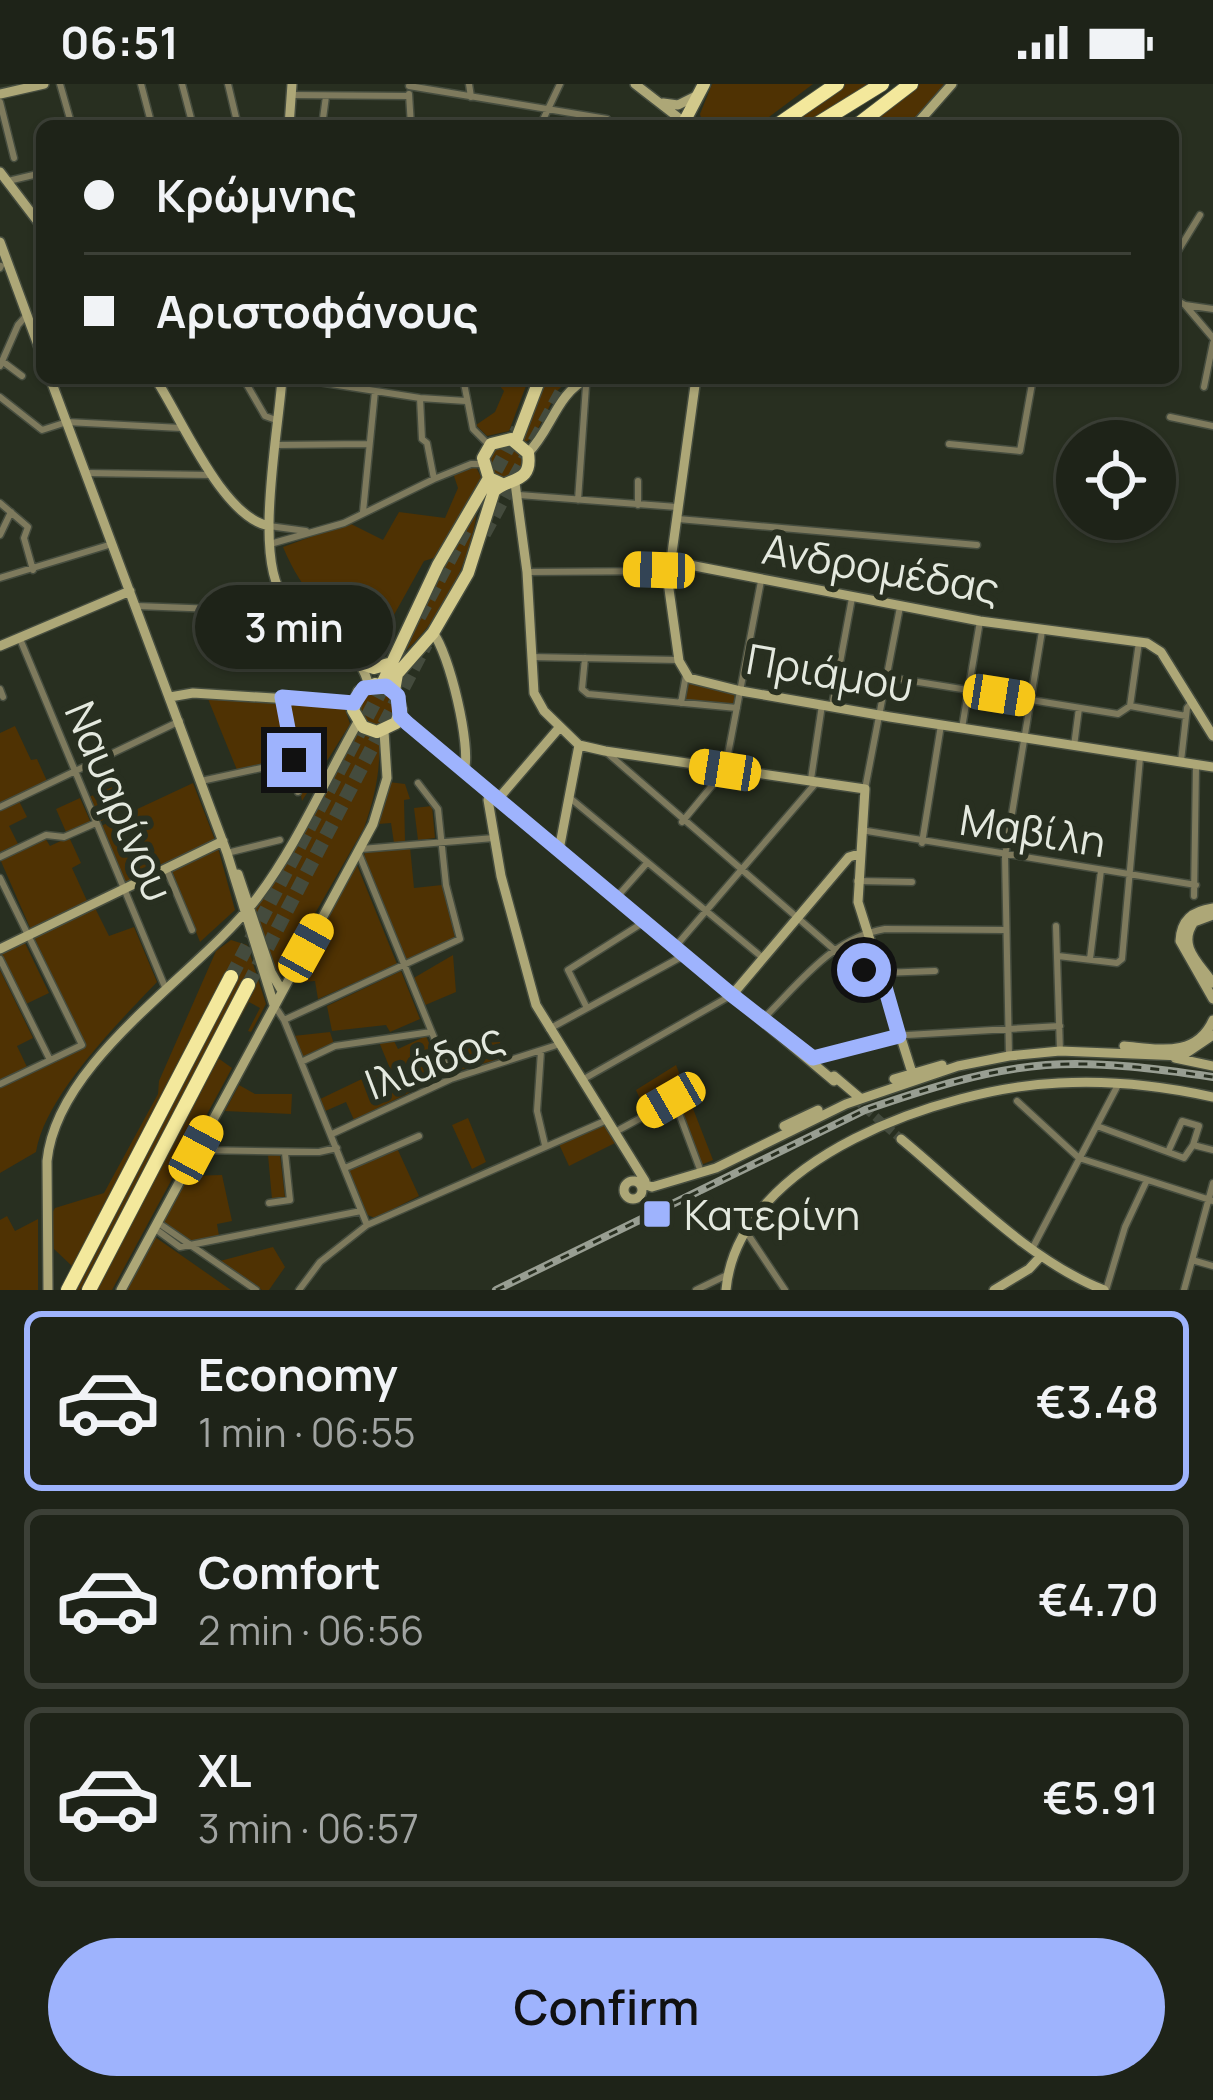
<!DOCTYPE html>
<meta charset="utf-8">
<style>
:root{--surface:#1e2318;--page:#2b2f25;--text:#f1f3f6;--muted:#a1a4a2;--line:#3c4037;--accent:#9eb3fd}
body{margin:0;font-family:Manrope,sans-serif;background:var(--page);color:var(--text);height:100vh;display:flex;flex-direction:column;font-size:45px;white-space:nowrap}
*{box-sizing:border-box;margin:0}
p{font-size:39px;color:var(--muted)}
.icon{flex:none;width:66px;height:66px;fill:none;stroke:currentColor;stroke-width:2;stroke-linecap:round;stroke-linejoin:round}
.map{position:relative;height:1206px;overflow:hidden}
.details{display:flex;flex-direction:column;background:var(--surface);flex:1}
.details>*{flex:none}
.banner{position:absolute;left:36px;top:36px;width:1143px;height:264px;border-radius:18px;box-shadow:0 3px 9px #0004,0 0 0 3px var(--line);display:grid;align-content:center;height:264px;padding:0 48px;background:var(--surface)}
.tools{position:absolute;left:1056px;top:336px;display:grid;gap:24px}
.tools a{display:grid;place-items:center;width:120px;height:120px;border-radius:50%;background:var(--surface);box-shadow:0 3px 9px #0004,0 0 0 3px var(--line);font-size:60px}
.end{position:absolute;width:54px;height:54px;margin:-27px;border:15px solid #9eb3fd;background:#111;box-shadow:0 0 0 6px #111}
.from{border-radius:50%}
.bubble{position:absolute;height:84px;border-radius:42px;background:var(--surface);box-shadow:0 3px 9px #0004,0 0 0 3px var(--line);font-size:39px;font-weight:600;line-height:84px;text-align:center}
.car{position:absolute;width:36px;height:72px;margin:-36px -18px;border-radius:15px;box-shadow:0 0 9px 3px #0007;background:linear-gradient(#f5c518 24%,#345 0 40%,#f5c518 0 76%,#345 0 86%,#f5c518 0)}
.banner b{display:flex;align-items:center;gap:42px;height:114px;font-size:45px}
.banner b+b{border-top:3px solid var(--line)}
.banner i{width:30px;height:30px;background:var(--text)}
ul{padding:21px 0 0;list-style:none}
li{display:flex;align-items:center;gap:36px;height:180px;margin:0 24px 18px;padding:0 24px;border:6px solid var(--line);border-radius:18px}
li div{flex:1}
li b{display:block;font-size:45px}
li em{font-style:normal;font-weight:600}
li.active{border-color:var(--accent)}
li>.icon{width:108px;height:108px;stroke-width:1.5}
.cta{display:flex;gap:24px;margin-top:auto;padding:24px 48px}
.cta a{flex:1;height:138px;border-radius:72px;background:var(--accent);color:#111;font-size:48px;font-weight:600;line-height:138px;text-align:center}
.status{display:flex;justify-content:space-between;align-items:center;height:84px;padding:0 60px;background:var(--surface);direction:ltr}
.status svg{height:33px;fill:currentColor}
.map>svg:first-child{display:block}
.green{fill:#4f3203}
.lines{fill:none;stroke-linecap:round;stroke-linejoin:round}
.secondary-tunnel{stroke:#444b3d;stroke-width:9;stroke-dasharray:9 4.5;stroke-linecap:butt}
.highway-tunnel{stroke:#444b3d;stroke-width:14;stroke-dasharray:14 7;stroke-linecap:butt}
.street-casing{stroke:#464d3f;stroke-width:9}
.secondary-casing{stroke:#464d3f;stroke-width:12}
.primary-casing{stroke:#464d3f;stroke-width:15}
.highway-casing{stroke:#464d3f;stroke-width:16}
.street{stroke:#7e7a5d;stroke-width:6}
.secondary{stroke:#ada777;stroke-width:9}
.primary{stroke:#d2c98b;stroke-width:12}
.highway{stroke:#f3e89c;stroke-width:14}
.rail-casing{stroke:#989e92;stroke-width:8}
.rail{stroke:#282f20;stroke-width:3;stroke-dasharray:9;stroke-linecap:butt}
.route{stroke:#9eb3fd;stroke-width:15}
.poi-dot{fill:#9eb3fd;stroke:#282f20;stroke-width:4.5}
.labels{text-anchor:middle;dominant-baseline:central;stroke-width:12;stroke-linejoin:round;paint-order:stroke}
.street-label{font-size:42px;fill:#e4e9df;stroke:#282f20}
.poi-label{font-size:42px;fill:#e4e9df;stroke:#282f20;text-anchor:start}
</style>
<div class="status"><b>06:51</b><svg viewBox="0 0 49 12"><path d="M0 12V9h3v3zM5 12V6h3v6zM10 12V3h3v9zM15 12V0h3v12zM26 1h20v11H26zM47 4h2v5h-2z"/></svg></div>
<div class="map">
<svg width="1213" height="1206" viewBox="0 0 1213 1206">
<rect width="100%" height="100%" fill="#282f20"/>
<path class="green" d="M 712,0 L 813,0 L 757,42 L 703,42 L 700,30 Z
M 845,0 L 869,0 L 802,42 L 785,42 Z
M 912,0 L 944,0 L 910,42 L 855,42 Z
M 493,294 L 529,294 L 509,347 L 487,352 L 476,341 L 495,328 L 504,307 Z
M 541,294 L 571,294 L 558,306 L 533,354 L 525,358 L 522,355 Z
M 509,359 L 524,373 L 522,387 L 505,396 L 491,389 L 487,373 L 493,363 Z
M 471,383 L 476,383 L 483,397 L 437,473 L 424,477 L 375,565 C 333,541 302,509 283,463 L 349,439 L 383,456 L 399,428 L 445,434 L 458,404 L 453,389 Z
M 477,426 C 471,477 441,537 402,570 L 450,465 Z
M 686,596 L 735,609 L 733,622 L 684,617 Z
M 371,604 L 391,611 L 396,625 L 393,635 L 375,644 L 358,634 L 362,609 Z
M 208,615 L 277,616 L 288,670 L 284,676 L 237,686 Z
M 285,619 L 344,622 L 350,640 L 302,717 Z
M 15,642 L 31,676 L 37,675 L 47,697 L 0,719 L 0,649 Z
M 357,648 L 379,653 C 381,685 375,713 364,744 L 278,894 L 274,891 L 255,825 Z
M 389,698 L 405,700 L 410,715 L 404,716 L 405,757 L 394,759 L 391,739 L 378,740 Z
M 193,699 L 215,756 L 125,799 L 101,742 Z
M 112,703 L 122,727 L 99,738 L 89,713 Z
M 80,714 L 91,739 L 66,748 L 56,725 Z
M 19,717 L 27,733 L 9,742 L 18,760 L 0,768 L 0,727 Z
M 432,722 L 435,754 L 418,756 L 414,724 Z
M 69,753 L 81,779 L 72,784 L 88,819 L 31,846 L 0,775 L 45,754 L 50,762 Z
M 410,763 L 414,804 L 442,801 L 455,854 L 405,878 L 364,774 L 365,766 Z
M 218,764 L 235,826 L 200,858 L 172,787 Z
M 357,781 L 397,880 L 318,915 L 315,897 L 292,899 Z
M 95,824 L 109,852 L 134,843 L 157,898 C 118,939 45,1012 36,1068 L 0,1089 L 0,1001 L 85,961 L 34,853 Z
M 231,856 L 247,861 L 266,920 L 251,948 L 248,947 L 260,924 L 249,918 L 218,974 L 232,984 L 112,1206 L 94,1206 L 241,899 L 80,1206 L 77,1206 L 238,896 L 228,891 L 73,1183 L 54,1165 L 51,1131 L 55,1124 L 104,1109 L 158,1010 L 159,997 L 216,867 Z
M 24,857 L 49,909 L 26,920 L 1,869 Z
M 453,871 L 456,908 L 423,922 L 412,895 Z
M 0,886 L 33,954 L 17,962 L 27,983 L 0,996 Z
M 401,887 L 420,935 L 390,948 L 386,941 L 332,947 L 327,922 Z
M 330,948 L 334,960 L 303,975 L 293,952 Z
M 426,952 L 443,992 L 354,1036 L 346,1018 L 323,1028 L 318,1016 L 389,982 L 379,958 L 392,953 L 398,965 Z
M 500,958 L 503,974 L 452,988 L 447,975 L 461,974 L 461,960 Z
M 676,981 L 713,1076 L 701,1081 L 675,1007 L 644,1025 L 636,1006 Z
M 239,1001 L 255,1010 L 292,1010 L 291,1030 L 225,1027 Z
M 468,1034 L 486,1078 L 472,1085 L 452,1041 Z
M 605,1039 L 617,1058 L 569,1082 L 558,1058 Z
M 397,1064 L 419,1112 L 375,1134 L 365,1130 L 346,1085 Z
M 268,1071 L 280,1071 L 285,1114 L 272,1115 Z
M 222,1091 L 232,1137 L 217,1140 L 219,1152 L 192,1158 L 163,1138 L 186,1092 Z
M 7,1132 L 15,1147 L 38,1135 L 38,1206 L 0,1206 L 0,1136 Z
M 155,1153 L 231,1206 L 126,1206 Z
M 273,1163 L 285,1183 L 269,1206 L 262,1206 L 220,1177 Z"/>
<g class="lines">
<path class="secondary-tunnel" d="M 855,1015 L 901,1055"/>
<path class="highway-tunnel" d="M 486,405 L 518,345
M 484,450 L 569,294
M 419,533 L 468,441
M 231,893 L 387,595
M 248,901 L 426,560"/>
<g class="street-casing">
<path id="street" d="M 60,0 L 72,42
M 141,0 L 152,42
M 182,0 L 193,42
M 228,0 L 238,42
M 469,0 L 471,13
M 409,2 L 607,35 L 610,42
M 409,10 L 411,42
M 291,11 L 409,12
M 0,18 L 14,74
M 322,42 L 326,12
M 540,42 L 560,0
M 8,97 L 42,89
M 1173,175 L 1200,131
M 0,184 L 1,182
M 1173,214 L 1185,221 L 1213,225
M 1185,221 L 1213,254
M 2,277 L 22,292
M 0,282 L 18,241 L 26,232
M 243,294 L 265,332 L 276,336
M 293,294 L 420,314 L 466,317
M 463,294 L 473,345 L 487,359
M 1204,303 L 1213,259
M 0,313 L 42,346 L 67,338 L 181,344
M 420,314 L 422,355 L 427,359 L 434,395
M 1170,333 L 1213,342
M 949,360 L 1020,367 L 1033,294
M 277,361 L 368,360
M 86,389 L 210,391
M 638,397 L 638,421
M 519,411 L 677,423
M 578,416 L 586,302
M 0,419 L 28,443 L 24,454 L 33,486
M 363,428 L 375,307
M 678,435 L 977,461
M 269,442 L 306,447
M 0,451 L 11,428
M 270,460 L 344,439 L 434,395 L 471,380 L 483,380
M 527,488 L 670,487
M 0,494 L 112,460
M 136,522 L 267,527 L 286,516
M 20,555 L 165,903
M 531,573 L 678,576
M 585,574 L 582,605 L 588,610 L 737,624
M 887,593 L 1118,630 L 1130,622 L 1186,632
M 0,605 L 3,613
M 283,616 L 298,708
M 681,619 L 686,591
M 832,622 L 852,514
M 1130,622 L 1139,558
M 962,644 L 980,537
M 1074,662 L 1079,624
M 605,667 L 852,881 L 881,889 L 935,887
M 1181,677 L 1187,624 L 1193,617
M 811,695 L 822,621
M 201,697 L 294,677
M 865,705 L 900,523
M 570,714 L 763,874
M 0,723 L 180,637
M 682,738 L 725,686 L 761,497
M 861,746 L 1196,801
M 922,759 L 941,641
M 361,765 L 494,754
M 227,769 L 280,756
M 359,770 L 451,995
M 0,773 L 46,751 L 64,753 L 96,739
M 166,784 L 192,846
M 0,794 L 82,961 L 0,1000
M 857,797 L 912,798
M 1194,812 L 1196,683
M 616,814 L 647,779
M 1056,842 L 1060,967
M 675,863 L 815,700
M 1058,872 L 1117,879 L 1122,875 L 1140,674
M 0,875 L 50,976
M 1090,875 L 1101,786
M 274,921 L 284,936 L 367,1141
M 587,924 L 568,886 L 644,838
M 284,936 L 460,855 L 446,801 L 438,725 L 418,699
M 762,936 C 799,900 831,854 885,845 L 1004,846
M 549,945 L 683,872
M 541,967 L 537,1027 L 545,1061
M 1009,972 L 1005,772 L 1042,547
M 813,974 L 890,952 L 1060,942
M 301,978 L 335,962 L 431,948
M 582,996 L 730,912
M 1017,1017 L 1079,1074 L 1213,1117
M 1097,1042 L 1184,1074 L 1193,1061 L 1213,1066
M 615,1048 L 674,1016 L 701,1088
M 332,1050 L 451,995 L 560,960
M 197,1066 L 319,1068 L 337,1064
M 1168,1068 L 1182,1037 L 1199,1042 L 1193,1061
M 345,1084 L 419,1052
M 269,1119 L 290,1116 L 285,1069
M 157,1138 L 256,1206
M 154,1144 L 180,1163 L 361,1127
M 747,1149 L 785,1206
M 1032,1165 L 1119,999
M 1192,1176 L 1213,1182
M 299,1206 L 320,1178 L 367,1141 L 607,1036
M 696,1206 L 727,1191
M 1106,1206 L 1125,1143 L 1147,1096
M 1184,1206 L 1213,1099"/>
</g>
<g class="secondary-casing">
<path id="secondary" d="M 635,0 L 684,38
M 0,10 L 44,0
M 663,19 L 678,21 L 696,12
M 289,42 L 292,0
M 915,42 L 952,0
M 0,88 L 42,143
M 0,158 L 42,272
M 50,294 L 227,769 L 274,921
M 155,294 C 181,333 222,433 269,442
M 282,294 C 279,345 252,480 286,516 C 318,552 352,547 369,601
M 696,294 L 668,498 L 679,577 L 689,594 L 741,607 L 890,633 L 1213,683
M 528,369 C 552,345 556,310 588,294
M 515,399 L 527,488 L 534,609 L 544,627 L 579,661 L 605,667 L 865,705 L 858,818 L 914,995
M 674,478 L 980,537 L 1147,559 L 1161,568 L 1213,652
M 433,549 C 449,568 472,664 464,687
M 0,562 L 130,507
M 170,613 L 193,609 L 354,619
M 400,633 L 834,997
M 491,709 L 488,716 L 501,792 L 536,921 L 645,1097
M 498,715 L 559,644
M 559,766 L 579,661
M 238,790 L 271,888 L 282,907
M 1213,824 C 1192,827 1181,836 1180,857 L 1213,915
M 1213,831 L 1194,838 C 1177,862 1199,879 1213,899
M 0,865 L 223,757
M 732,911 L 849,773 L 859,770
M 1124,962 C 1159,965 1196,974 1213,936
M 1175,974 L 1213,982
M 834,992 L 860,1014
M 894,995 L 942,981
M 784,1042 L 818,1026
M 901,1055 C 963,1106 1029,1177 1104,1206
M624 1106a9 9 0 1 1 18 0a9 9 0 1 1-18 0Z
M 635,1097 L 652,1103 L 716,1084 L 846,1020 L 958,982 L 1009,972 L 1060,967 L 1182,972 L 1213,951
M 48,1206 L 47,1077 C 57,975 198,891 257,814 C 297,761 325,696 358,638
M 121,1206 L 373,740 L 387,694 L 384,647
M 726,1206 C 738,1073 946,1004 1059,999 C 1110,996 1163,1002 1213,1013
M 994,1206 L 1029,1185 L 1041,1172"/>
</g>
<g class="primary-casing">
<path id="primary" d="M 682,42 L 704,0
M 516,357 L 540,294
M 362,580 L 374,584 L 392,579
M 382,600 L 438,481 L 489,394
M 394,607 L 375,600 L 359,608 L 353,626 L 363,643 L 377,648 L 396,639 L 401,626 L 394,607 L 397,590 L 433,549 L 468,489 L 494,407 C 509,393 533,400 528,369 L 511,355 L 491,360 L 483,374 L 489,394 L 502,400"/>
</g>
<g class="highway-casing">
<path id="highway" d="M 776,42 L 837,0
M 814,42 L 882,0
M 856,42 L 911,0
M 68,1206 L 231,893
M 89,1206 L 248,901"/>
</g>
<use href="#street" class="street"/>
<use href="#secondary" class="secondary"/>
<use href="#primary" class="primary"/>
<use href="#highway" class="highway"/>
<g class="rail-casing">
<path id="rail" d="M 496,1206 L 865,1026 C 923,1006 984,986 1046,981 C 1101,977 1159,985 1213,993"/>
</g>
<use href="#rail" class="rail"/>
</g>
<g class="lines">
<path class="route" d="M 294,676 L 282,613 L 354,619 L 364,604 L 386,602 L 398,612 L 400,632 L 407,639 L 732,911 L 813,974 L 899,952 L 881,889 L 864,886"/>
</g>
<rect class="poi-dot" x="642" y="1115" width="30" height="30" rx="6"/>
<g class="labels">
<g class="street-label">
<text transform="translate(881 484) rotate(10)">Ανδρομέδας</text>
<text transform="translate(830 588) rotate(10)">Πριάμου</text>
<text transform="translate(120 717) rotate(67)">Ναυαρίνου</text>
<text transform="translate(1033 746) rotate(9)">Μαβίλη</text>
<text transform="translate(434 976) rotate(-21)">Ιλιάδος</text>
</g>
<g class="poi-label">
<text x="684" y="1130">Κατερίνη</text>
</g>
</g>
</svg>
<div class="tools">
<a><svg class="icon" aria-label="locate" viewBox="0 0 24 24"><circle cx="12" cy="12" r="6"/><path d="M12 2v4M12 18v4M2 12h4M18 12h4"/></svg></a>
</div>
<i class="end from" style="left:864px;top:886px"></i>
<i class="end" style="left:294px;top:676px"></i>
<div class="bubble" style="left:195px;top:501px;width:198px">3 min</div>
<i class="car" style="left:659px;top:486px;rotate:272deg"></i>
<i class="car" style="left:999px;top:611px;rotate:99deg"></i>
<i class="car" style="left:725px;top:686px;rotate:279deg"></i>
<i class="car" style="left:306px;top:864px;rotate:29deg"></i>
<i class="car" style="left:671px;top:1016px;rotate:240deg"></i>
<i class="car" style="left:196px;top:1066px;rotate:28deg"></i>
<div class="banner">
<b><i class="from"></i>Κρώμνης</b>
<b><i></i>Αριστοφάνους</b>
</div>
</div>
<section class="details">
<ul>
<li class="active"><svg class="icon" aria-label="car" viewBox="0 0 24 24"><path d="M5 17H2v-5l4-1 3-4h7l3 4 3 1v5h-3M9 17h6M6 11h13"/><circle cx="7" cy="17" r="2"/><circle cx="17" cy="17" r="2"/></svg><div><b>Economy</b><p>1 min · 06:55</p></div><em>€3.48</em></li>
<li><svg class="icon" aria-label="car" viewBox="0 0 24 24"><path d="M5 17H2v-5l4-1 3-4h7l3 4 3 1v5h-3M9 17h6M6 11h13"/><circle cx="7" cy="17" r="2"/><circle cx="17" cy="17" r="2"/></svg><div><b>Comfort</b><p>2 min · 06:56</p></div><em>€4.70</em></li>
<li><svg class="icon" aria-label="car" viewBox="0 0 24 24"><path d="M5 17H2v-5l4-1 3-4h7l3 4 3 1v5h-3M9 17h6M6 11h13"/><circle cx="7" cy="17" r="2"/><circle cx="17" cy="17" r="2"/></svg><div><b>XL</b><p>3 min · 06:57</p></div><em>€5.91</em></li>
</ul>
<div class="cta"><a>Confirm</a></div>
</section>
